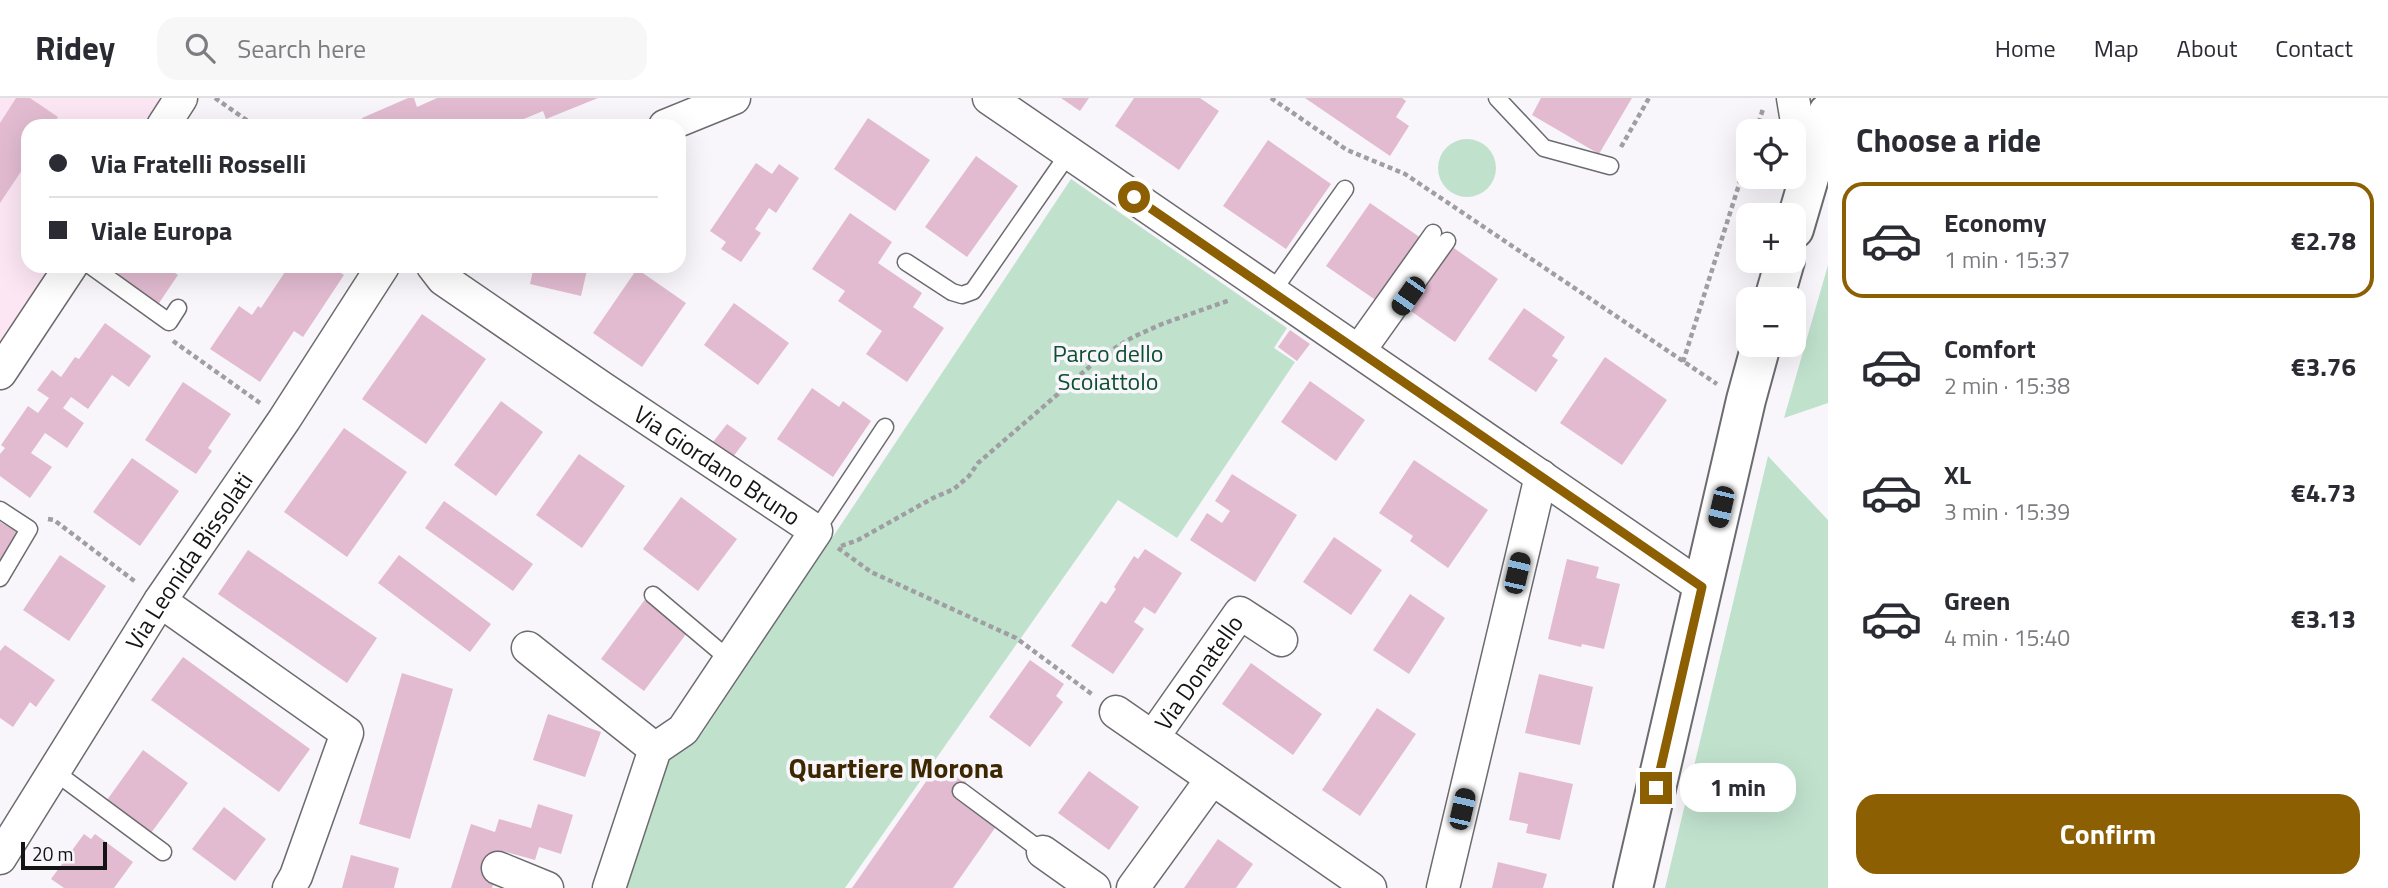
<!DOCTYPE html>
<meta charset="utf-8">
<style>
:root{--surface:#fff;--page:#f7f7f7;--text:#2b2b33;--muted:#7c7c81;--line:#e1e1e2;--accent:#8b5f02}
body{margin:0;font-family:"Titillium Web",sans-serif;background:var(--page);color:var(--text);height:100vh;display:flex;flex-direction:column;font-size:26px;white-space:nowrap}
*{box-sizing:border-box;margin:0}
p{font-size:23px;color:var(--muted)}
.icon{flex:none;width:38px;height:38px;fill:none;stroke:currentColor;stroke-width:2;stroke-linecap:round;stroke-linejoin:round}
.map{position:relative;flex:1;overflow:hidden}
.side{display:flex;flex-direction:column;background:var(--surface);width:560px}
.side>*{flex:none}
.hud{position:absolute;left:21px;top:21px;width:665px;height:154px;border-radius:21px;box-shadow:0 7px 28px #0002;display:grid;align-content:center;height:154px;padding:0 28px;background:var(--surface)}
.controls{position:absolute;left:1736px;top:21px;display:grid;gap:14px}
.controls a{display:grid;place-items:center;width:70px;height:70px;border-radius:14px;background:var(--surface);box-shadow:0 7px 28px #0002;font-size:35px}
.scale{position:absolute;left:21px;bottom:18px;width:86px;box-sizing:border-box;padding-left:7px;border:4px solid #141415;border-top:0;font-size:19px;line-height:24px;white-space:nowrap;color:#141415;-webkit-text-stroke:5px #f8f6fb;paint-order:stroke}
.end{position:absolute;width:32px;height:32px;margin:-16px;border:9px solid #8b5f02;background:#fff;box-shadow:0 0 0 4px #fff}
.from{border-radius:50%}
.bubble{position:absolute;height:49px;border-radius:21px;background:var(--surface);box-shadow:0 7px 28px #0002;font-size:23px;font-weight:700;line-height:49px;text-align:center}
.car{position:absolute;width:21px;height:42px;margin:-21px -10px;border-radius:9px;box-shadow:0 0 5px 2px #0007;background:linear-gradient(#222 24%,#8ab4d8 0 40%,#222 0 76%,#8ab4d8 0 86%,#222 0)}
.hud b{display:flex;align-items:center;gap:24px;height:66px;font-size:26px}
.hud b+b{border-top:2px solid var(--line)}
.hud i{width:18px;height:18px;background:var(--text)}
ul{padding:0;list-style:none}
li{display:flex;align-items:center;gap:21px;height:116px;margin:0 14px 10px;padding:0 14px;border:4px solid transparent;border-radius:21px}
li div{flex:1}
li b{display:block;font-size:26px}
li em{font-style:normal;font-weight:700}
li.selected{border-color:var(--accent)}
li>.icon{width:63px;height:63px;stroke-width:1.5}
h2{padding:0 28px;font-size:32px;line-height:84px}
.action{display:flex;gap:14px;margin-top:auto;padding:14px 28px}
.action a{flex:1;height:80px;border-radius:21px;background:var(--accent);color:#fff;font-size:28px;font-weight:700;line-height:80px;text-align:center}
header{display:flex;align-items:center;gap:42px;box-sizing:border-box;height:98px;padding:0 35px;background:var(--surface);border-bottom:2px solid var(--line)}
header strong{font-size:33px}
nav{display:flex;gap:38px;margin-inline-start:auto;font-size:24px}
.search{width:490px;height:63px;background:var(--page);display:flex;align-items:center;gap:18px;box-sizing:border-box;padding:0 24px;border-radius:21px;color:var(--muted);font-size:26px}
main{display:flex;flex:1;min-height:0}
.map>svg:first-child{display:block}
.industrial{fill:#fce6f4}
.green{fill:#c0e2cd}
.building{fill:#e2bbd0}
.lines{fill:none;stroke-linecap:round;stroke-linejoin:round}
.service-casing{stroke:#6c6b6f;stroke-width:19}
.minor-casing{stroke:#6c6b6f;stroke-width:35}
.secondary-casing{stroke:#6c6b6f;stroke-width:42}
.path{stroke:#9f9ea2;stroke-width:4.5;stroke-dasharray:5 3.5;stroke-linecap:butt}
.service{stroke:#fff;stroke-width:16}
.minor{stroke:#fff;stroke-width:32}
.secondary{stroke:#fff;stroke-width:38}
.route{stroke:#8b5f02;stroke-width:9}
.labels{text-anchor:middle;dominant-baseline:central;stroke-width:7;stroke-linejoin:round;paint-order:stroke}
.park-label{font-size:24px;fill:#0c4f31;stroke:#f8f6fb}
.street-label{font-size:24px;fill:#141415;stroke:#f8f6fb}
.quarter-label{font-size:28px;font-weight:bold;fill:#3c2701;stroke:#f8f6fb}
</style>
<header>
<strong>Ridey</strong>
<div class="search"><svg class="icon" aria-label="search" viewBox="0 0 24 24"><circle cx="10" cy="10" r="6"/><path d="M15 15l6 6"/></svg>Search here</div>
<nav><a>Home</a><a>Map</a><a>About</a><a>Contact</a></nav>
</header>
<main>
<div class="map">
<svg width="1828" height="790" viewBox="0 0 1828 790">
<rect width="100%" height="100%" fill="#f8f6fb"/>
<path class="industrial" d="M 0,0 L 164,0 L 146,28 L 28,28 L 28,168 L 54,168 L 0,252 Z"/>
<path class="green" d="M1438 70a29 29 0 1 1 58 0a29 29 0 1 1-58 0Z
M 1071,81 L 1287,230 L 1274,250 L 1295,264 L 1177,440 L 1118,402 L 845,790 L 626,790 L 660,667 L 701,637 Z
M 1828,167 L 1828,305 L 1784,320 Z
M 1768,358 L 1828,422 L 1828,790 L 1665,790 Z"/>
<path class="building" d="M 16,0 L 30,0 L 58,19 L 52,28 L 28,28 L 28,63 L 0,105 L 0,25 Z
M 408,0 L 414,0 L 417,9 L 437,0 L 598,0 L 546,21 L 543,13 L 507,28 L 366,28 L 362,20 Z
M 1061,0 L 1089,0 L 1080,13 Z
M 1134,0 L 1200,0 L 1219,13 L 1179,72 L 1115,28 Z
M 1305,0 L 1402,0 L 1406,3 L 1396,19 L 1409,28 L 1390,58 Z
M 1541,0 L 1632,0 L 1599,56 L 1532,17 Z
M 868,20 L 930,62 L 895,113 L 834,71 Z
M 1268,42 L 1331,86 L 1286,151 L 1223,108 Z
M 976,58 L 1018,88 L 967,159 L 925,129 Z
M 756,65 L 772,76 L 779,66 L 799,80 L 776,115 L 769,110 L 755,131 L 761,135 L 741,164 L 721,151 L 726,144 L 710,133 Z
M 1370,105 L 1421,140 L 1377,203 L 1326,168 Z
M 850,115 L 892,144 L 878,165 L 922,195 L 913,209 L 944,230 L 907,284 L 866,256 L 882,233 L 838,203 L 845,193 L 812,171 Z
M 1451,148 L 1498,181 L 1455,244 L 1408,211 Z
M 124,168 L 165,168 L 178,177 L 157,208 L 116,179 Z
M 289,168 L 330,168 L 344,177 L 303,239 L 294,233 L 260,284 L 210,251 L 239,208 L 252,217 L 258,208 L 261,210 Z
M 534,168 L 588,168 L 581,198 L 530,186 Z
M 637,171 L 686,205 L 642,269 L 593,235 Z
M 734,205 L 789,245 L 758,287 L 704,247 Z
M 1524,210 L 1565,239 L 1552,258 L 1558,262 L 1536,294 L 1488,261 Z
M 422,216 L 486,261 L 426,346 L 362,301 Z
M 105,225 L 151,258 L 129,289 L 112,277 L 88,311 L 71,299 L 63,310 L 84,325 L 67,350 L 45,335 L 31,355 L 52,369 L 30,400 L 0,378 L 0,356 L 5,350 L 1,347 L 28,308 L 38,315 L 49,300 L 37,292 L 52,272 L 61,279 L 75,259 L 79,261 Z
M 1290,232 L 1310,246 L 1297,263 L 1278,249 Z
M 1605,259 L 1667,302 L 1622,367 L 1560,325 Z
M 1310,283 L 1365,322 L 1336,363 L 1281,324 Z
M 183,284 L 231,316 L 208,350 L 212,353 L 196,376 L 145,342 Z
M 812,290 L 839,309 L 843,303 L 871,323 L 833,379 L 777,341 Z
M 501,303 L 543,334 L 496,398 L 454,367 Z
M 727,326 L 747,340 L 733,359 L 713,344 Z
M 344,330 L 407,374 L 347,459 L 284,414 Z
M 579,356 L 625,388 L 582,450 L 536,417 Z
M 132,360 L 179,393 L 140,448 L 93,414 Z
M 1414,362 L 1488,412 L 1448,470 L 1410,443 L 1413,438 L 1379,415 Z
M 1232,376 L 1297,417 L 1255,484 L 1190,442 L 1207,415 L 1222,425 L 1230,413 L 1215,403 Z
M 681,399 L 737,441 L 698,493 L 643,451 Z
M 444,403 L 533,466 L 513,493 L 425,430 Z
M 0,424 L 19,435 L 0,466 Z
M 1334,439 L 1382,472 L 1351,517 L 1303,484 Z
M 1145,451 L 1182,475 L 1155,516 L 1144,509 L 1134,524 L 1144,531 L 1113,576 L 1071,548 L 1101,503 L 1106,506 L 1116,491 L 1114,489 L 1134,458 L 1138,461 Z
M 248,452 L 377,540 L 347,585 L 218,496 Z
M 60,457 L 106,488 L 69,543 L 23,512 Z
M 399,457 L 491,526 L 470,554 L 378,485 Z
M 1567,461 L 1599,469 L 1596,480 L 1620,486 L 1604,551 L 1582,546 L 1581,549 L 1548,541 Z
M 1410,496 L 1445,520 L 1409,576 L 1373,552 Z
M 646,500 L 689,532 L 644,593 L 601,561 Z
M 5,547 L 55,582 L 36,609 L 30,604 L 13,629 L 0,620 L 0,553 Z
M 183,559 L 310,651 L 279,694 L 151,602 Z
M 1030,562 L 1064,586 L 1056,598 L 1063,604 L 1030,649 L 989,619 Z
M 1251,565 L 1322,616 L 1293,657 L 1222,606 Z
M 402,575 L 453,591 L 410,741 L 359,726 Z
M 1539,576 L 1593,589 L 1580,647 L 1525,635 Z
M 1377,610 L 1416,636 L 1360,718 L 1322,692 Z
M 548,616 L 601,634 L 585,679 L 533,662 Z
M 143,652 L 188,685 L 151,735 L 107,702 Z
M 941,662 L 968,681 L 956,699 L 997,727 L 953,790 L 852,790 Z
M 1089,673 L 1139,709 L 1109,752 L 1058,715 Z
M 1519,674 L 1573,686 L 1560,742 L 1526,735 L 1528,726 L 1509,722 Z
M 538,706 L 573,717 L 561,756 L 539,749 L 535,762 L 503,753 L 492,790 L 451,790 L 471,726 L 495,734 L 499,721 L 531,730 Z
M 224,709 L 266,741 L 235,783 L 192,751 Z
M 84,736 L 91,741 L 95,736 L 133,764 L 114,790 L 64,790 L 51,781 Z
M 1218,741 L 1253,766 L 1236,790 L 1184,790 Z
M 351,757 L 399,770 L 394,790 L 342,790 Z
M 1498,764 L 1547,776 L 1543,790 L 1492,790 Z"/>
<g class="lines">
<g class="service-casing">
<path id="service" d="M 1497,0 L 1544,50 L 1610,68
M 906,164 L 952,194 L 962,197 L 973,193 L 1069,55
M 91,168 L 169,224 L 178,210
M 1272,194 L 1345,91
M 1352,249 L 1433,135
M 1365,258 L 1447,143
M 0,412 L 29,431 L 0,480
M 816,433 L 885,329
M 653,497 L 730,562
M 55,674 L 163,754
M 961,693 L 1043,754"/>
</g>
<g class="minor-casing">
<g id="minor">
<path d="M 989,0 L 1702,489"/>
<path d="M 1793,0 L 1807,84"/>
<path d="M 163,28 L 181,0"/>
<path d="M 665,28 L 734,0"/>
<path id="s1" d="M 433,168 L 443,181 L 602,290 L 816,433 L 683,632 L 655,651 L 609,790"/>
<path d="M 0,275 L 71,168"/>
<path d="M 160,503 L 347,635 L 296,778 L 289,790"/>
<path d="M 528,550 L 655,651"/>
<path d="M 1116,614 L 1370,790"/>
<path id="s2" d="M 1153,639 L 1240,515 L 1281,542"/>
<path d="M 1043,754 L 1094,790"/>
<path id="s3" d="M 0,760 L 160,503 L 284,322 L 383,168"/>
<path d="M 498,770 L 547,790"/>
<path d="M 1133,790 L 1212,681"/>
<path d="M 1443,790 L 1541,378"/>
</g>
</g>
<g class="secondary-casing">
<path id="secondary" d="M 1794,131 L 1828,15
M 1774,201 L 1785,163
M 1633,790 L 1746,302 L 1761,247"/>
</g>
<path class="path" d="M 215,0 L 255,28
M 1271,0 L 1347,52 L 1405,76 L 1717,286
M 1756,33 L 1763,11
M 1621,49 L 1649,0
M 173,243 L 260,305
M 1683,264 L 1748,58
M 48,421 L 54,422 L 137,485
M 841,448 L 858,442 L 933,400 L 954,391 L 969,378 L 978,365 L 1102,258 L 1133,239 L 1162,226 L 1230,202
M 838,450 L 871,474 L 1016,540 L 1093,597"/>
<use href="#service" class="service"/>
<use href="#minor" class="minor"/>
<use href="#secondary" class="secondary"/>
</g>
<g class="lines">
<path class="route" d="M 1134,99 L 1702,489 L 1656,690"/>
</g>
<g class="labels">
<g class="park-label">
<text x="1108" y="255">Parco dello<tspan x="1108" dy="28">Scoiattolo</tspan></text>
</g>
<g class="street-label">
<text stroke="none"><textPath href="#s1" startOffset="348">Via Giordano Bruno</textPath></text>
<text stroke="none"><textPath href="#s3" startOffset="352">Via Leonida Bissolati</textPath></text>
<text stroke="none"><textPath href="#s2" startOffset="79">Via Donatello</textPath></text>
</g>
<g class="quarter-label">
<text x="896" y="669">Quartiere Morona</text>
</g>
</g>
</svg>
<div class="controls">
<a><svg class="icon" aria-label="locate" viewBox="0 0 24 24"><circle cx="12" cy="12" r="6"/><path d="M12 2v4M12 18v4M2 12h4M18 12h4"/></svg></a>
<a>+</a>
<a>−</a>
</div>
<div class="scale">20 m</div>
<i class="end from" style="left:1134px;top:99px"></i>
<i class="end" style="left:1656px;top:690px"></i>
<div class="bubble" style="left:1680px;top:665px;width:116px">1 min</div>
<i class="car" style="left:1408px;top:198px;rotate:215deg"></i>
<i class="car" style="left:1721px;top:409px;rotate:193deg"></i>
<i class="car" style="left:1517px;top:475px;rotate:13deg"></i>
<i class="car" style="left:1462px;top:711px;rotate:13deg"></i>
<div class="hud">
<b><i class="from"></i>Via Fratelli Rosselli</b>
<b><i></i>Viale Europa</b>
</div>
</div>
<section class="side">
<h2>Choose a ride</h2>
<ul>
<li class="selected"><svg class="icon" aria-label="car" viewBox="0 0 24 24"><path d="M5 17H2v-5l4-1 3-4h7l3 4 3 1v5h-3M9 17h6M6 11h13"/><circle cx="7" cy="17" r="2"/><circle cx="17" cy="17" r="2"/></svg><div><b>Economy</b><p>1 min · 15:37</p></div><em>€2.78</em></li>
<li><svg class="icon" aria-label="car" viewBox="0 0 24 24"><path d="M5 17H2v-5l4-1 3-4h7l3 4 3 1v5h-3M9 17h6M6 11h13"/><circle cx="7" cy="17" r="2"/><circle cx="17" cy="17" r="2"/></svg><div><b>Comfort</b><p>2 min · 15:38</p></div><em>€3.76</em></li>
<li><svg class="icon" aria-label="car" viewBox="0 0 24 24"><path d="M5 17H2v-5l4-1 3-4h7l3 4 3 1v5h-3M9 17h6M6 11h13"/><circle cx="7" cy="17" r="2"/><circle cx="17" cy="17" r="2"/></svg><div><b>XL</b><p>3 min · 15:39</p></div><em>€4.73</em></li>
<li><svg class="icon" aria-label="car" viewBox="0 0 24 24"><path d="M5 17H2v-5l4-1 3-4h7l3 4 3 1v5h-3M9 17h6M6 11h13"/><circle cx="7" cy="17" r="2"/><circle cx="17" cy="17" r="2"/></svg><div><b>Green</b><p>4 min · 15:40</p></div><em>€3.13</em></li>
</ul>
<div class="action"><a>Confirm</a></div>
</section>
</main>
